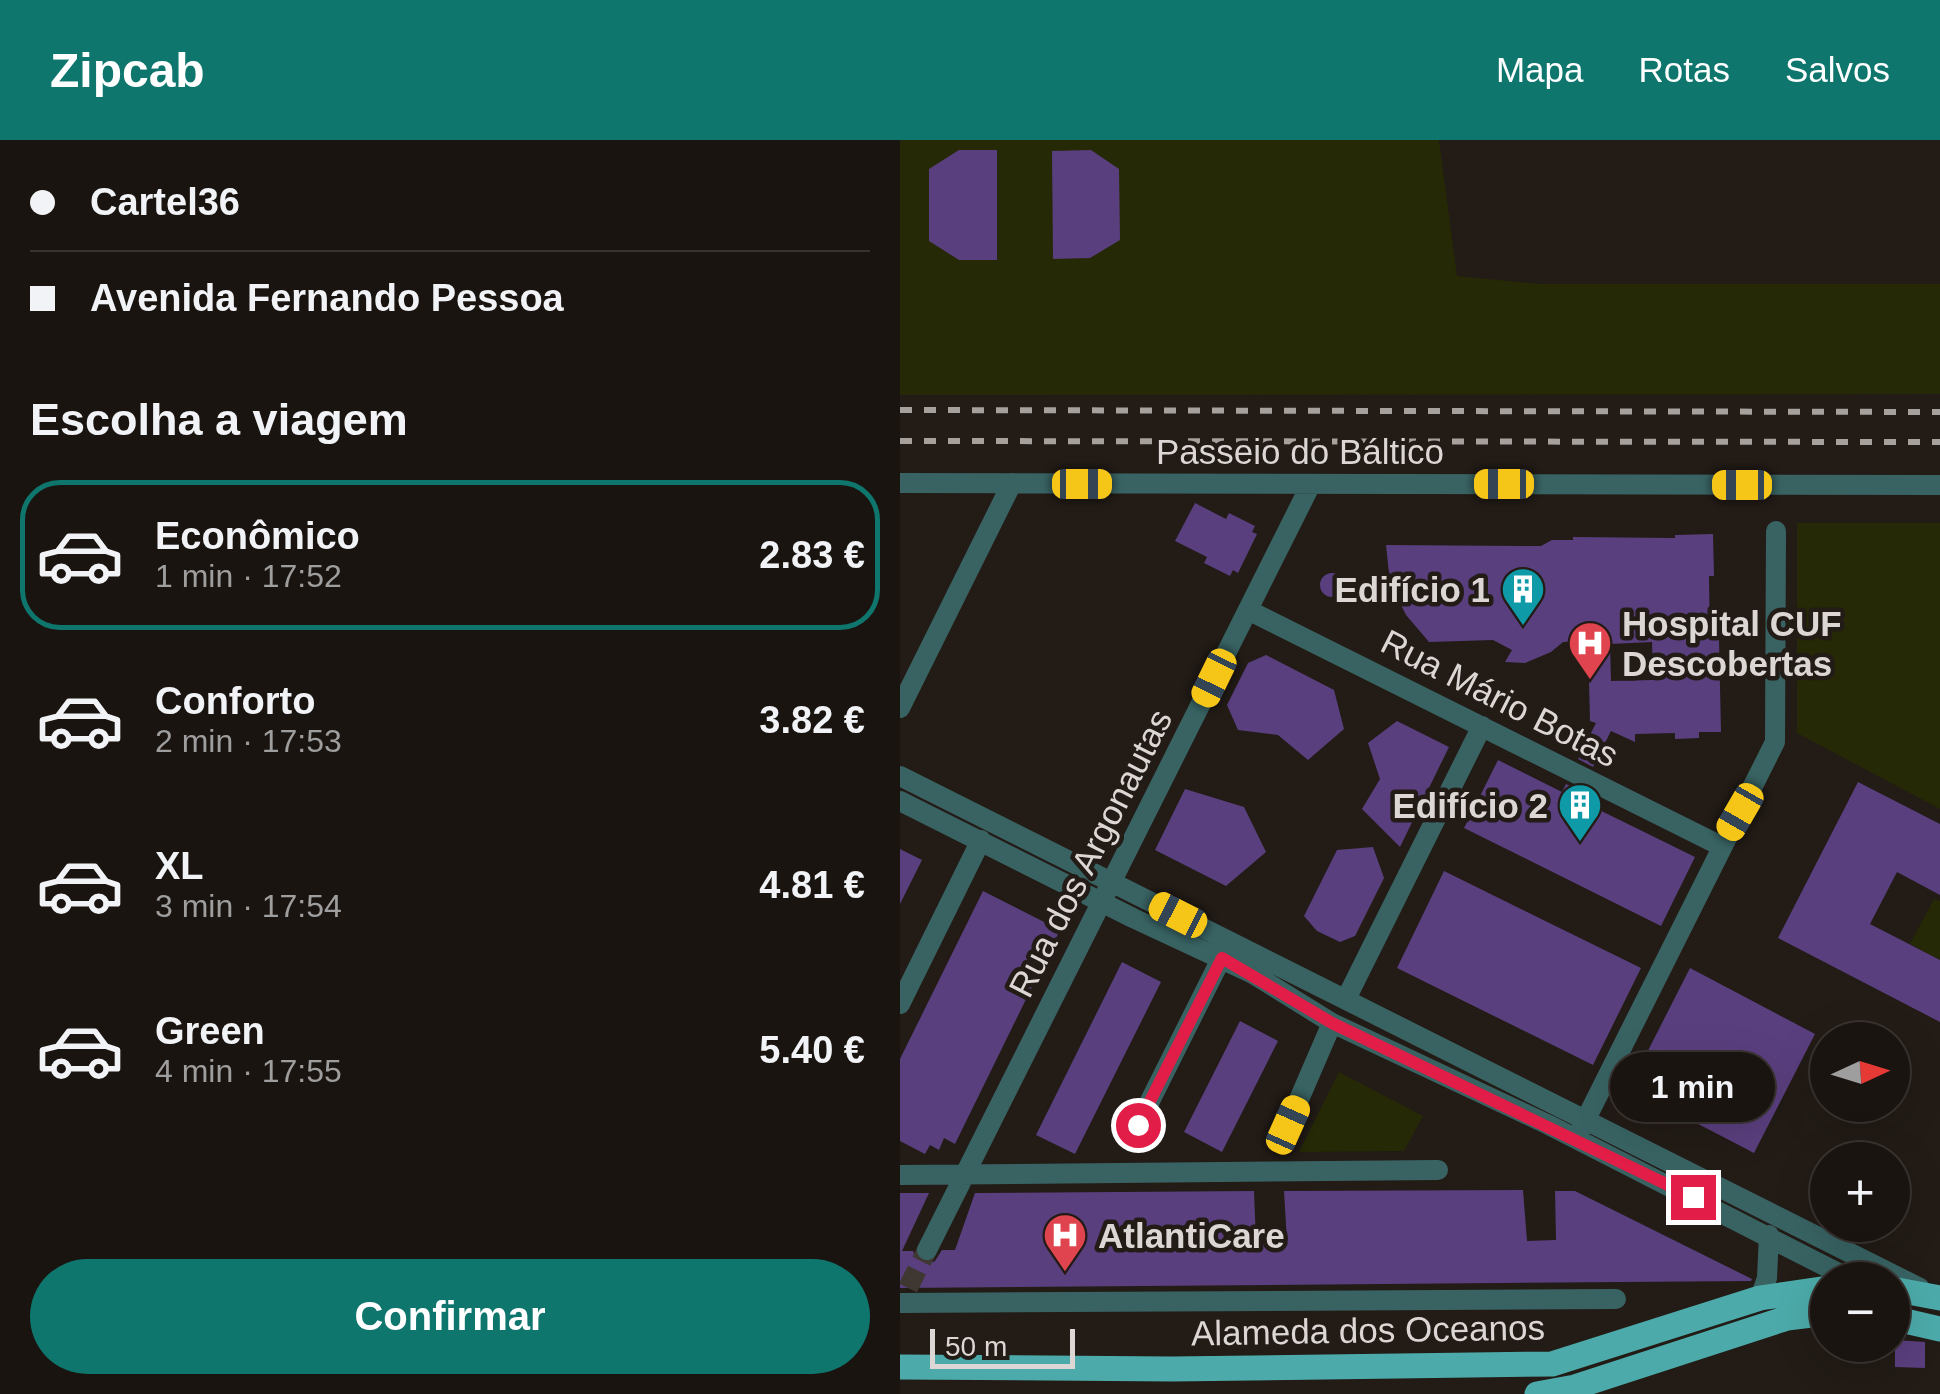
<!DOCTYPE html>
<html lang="pt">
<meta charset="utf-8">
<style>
:root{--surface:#1a1410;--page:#231d19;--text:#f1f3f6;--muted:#9f9e9f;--line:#383330;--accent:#0f766e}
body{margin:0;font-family:Arial,sans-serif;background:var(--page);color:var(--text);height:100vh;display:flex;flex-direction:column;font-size:38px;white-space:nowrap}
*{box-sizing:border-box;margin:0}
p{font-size:32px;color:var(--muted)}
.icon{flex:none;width:55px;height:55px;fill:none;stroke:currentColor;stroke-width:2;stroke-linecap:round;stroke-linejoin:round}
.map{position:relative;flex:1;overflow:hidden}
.drawer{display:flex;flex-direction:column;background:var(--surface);width:900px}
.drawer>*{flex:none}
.banner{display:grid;align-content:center;height:220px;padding:0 30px;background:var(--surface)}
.needle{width:65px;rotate:86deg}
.fabs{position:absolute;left:910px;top:882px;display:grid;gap:20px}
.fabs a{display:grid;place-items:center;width:100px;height:100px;border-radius:50%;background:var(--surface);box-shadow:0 10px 40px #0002,0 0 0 2px var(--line);font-size:50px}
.scale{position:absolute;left:30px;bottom:25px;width:145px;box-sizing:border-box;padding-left:10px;border:5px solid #dcd7d4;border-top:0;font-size:28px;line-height:35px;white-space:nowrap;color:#dcd7d4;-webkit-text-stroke:8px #221b16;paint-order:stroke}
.end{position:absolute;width:45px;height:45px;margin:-22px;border:12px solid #e11d48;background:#fff;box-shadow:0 0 0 5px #fff}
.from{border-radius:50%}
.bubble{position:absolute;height:70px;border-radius:35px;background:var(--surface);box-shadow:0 10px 40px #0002,0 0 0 2px var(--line);font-size:32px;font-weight:700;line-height:70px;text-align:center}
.car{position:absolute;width:30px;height:60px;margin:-30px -15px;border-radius:12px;box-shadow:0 0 8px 2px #0007;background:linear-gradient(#f5c518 24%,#345 0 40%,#f5c518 0 76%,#345 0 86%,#f5c518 0)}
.banner b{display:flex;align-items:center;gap:35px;height:95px;font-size:38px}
.banner b+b{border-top:2px solid var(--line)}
.banner i{width:25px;height:25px;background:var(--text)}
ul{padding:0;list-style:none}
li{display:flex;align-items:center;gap:30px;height:150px;margin:0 20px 15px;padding:0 10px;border:5px solid transparent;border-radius:40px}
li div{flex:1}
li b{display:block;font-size:38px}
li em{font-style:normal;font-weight:700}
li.active{border-color:var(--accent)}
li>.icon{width:90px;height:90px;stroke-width:1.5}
h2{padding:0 30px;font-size:45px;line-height:120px}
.primary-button{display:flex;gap:20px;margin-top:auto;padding:20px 30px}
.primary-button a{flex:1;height:115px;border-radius:60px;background:var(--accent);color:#fff;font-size:40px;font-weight:700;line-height:115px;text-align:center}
header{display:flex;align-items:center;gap:60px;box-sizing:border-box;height:140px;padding:0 50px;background:var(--accent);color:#fff}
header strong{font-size:48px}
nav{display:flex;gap:55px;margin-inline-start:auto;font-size:35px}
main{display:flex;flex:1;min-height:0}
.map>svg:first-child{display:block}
.green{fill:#262905}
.building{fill:#5a3f7e;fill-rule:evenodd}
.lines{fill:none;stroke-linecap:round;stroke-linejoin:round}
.minor-tunnel{stroke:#3e3732;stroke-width:20;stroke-dasharray:20 10;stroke-linecap:butt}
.minor{stroke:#396363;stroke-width:20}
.major{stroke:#4cabaa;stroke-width:25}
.rail{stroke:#a7a19d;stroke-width:6;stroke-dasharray:12 12;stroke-linecap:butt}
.route{stroke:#e11d48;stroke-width:12}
.labels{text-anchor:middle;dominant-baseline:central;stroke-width:9;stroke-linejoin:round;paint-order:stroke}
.street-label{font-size:35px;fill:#dcd7d4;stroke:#221b16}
.poi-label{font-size:35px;font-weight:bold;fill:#dcd7d4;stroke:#221b16;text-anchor:end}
</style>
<header>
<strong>Zipcab</strong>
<nav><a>Mapa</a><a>Rotas</a><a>Salvos</a></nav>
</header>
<main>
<section class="drawer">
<div class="banner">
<b><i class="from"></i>Cartel36</b>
<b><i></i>Avenida Fernando Pessoa</b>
</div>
<h2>Escolha a viagem</h2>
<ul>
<li class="active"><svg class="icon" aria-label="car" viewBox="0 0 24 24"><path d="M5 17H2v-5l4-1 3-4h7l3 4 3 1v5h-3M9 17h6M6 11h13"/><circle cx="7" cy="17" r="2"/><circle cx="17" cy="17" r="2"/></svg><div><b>Econômico</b><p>1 min · 17:52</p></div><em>2.83 €</em></li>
<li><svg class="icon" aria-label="car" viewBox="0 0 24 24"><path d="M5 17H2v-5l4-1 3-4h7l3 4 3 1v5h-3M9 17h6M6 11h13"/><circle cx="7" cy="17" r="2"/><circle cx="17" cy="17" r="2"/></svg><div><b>Conforto</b><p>2 min · 17:53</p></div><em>3.82 €</em></li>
<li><svg class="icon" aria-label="car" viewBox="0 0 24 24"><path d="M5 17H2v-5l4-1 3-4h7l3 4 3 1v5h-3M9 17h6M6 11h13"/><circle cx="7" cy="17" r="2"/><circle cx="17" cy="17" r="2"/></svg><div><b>XL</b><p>3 min · 17:54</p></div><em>4.81 €</em></li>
<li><svg class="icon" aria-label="car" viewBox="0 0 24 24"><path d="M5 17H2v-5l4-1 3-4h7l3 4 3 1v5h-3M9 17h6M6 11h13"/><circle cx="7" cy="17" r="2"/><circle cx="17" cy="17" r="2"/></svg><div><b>Green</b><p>4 min · 17:55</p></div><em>5.40 €</em></li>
</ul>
<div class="primary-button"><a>Confirmar</a></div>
</section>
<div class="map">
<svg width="1040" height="1254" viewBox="0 0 1040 1254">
<rect width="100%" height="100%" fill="#221b16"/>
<path class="green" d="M 0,0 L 539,0 L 557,136 L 639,144 L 1040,144 L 1040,254 L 0,255 Z
M 897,383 L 1040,383 L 1040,669 L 897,593 Z
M 1034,759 L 1040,761 L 1040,820 L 1010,804 Z
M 439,932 L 523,976 L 504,1011 L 399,1012 Z"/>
<path class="building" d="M 59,10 L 97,10 L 97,120 L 59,120 L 29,101 L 29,29 Z
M 191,10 L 219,29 L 220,100 L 190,118 L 153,119 L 152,11 Z
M 295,363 L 326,379 L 329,373 L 355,386 L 352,392 L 357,394 L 338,433 L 333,430 L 330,436 L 304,423 L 307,417 L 275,401 Z
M 813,394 L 814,436 L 809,436 L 810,500 L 819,500 L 821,592 L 799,592 L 799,598 L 775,599 L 775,593 L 735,594 L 735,602 L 711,591 L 693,627 L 678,619 L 696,583 L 690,581 L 688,501 L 663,502 L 651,512 L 625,523 L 605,522 L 612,510 L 593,500 L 529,502 L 506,475 L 490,443 L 486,405 L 641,406 L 652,400 L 673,400 L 673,397 L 775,398 L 775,395 ZM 752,502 L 753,540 L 711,541 L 710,504 Z
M420 445a12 12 0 1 1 24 0a12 12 0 1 1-24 0Z
M 366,515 L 434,550 L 444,589 L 408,620 L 378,595 L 338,590 L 327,565 L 348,523 Z
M 497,581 L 549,607 L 500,707 L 462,669 L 480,639 L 468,603 Z
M 598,620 L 662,652 L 666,644 L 681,651 L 677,659 L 795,717 L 761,786 L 564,688 Z
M 958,642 L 1040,684 L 1040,755 L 997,732 L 970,784 L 1040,820 L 1040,882 L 878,798 Z
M 285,649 L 344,667 L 366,712 L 326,746 L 255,710 Z
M 473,707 L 484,738 L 455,796 L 440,802 L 417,791 L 404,776 L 437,710 Z
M 0,709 L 22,720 L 0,764 Z
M 544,731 L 741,828 L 693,925 L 497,828 Z
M 83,751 L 160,790 L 55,1004 L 44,998 L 39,1010 L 30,1005 L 25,1014 L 0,1001 L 0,919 Z
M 222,822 L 261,842 L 175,1014 L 136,995 Z
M 790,828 L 915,894 L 854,1013 L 729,948 Z
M 340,881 L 378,901 L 322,1012 L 284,992 Z
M 623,1050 L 627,1101 L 656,1100 L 655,1051 L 675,1051 L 852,1139 L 851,1141 L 0,1148 L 0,1053 L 29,1053 L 2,1111 L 13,1111 L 16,1118 L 27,1124 L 35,1121 L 42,1110 L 55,1110 L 75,1053 L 354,1051 L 356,1102 L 387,1102 L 384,1051 Z
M 995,1200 L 1025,1202 L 1025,1228 L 995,1227 Z"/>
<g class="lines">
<path class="minor-tunnel" d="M 8,1148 L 27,1110"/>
<path class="minor" d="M 0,343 L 1040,345
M 348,470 L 821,706
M 0,568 L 112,343
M 0,636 L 1020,1148
M 0,661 L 233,778 L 353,834 L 432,883 L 649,985 L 952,1140
M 446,859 L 582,586
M 0,864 L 81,700
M 238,985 L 321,819
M 388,985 L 432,883
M 681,989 L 875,602 L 876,391
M 0,1035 L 538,1030
M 27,1110 L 411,344
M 860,1158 L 867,1138 L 869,1095
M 0,1163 L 716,1159"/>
<path class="major" d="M 992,1149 L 1040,1158
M 992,1178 L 1040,1189
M 0,1227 L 272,1229 L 652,1224 L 860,1158 L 928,1148
M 637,1254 L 675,1247 L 887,1178 L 928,1173"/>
<path class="rail" d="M 0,270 L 1040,272
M 0,301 L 1040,302"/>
</g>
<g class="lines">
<path class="route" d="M 238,985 L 322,818 L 432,883 L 793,1057"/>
</g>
<defs>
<g id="building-pin" transform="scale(2.25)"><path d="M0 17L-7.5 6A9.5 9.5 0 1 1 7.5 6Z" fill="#0f9aa8" stroke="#221b16"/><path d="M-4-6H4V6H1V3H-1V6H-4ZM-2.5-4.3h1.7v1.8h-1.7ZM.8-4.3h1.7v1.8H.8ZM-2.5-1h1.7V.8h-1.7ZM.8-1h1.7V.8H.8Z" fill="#fff"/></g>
<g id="hospital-pin" transform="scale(2.25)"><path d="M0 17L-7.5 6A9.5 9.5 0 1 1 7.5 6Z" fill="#e0444e" stroke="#221b16"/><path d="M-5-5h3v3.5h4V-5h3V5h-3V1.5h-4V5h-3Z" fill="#fff"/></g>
</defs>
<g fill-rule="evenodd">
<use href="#building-pin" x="623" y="449"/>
<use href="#hospital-pin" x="690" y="503"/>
<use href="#building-pin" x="680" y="665"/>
<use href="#hospital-pin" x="165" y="1095"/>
</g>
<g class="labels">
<g class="street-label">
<text x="400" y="311">Passeio do Báltico</text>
<text transform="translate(600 558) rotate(27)">Rua Mário Botas</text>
<text transform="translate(190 713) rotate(-63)">Rua dos Argonautas</text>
<text transform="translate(468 1190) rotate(-1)">Alameda dos Oceanos</text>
</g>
<g class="poi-label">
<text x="590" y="449">Edifício 1</text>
<text x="722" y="483" text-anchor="start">Hospital CUF<tspan x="722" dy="40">Descobertas</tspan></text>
<text x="648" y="665">Edifício 2</text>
<text x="198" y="1095" text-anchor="start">AtlantiCare</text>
</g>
</g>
</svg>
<div class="fabs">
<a><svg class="needle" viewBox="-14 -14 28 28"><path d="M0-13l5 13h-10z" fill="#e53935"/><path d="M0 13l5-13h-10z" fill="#9f9e9f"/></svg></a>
<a>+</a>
<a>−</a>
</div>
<div class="scale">50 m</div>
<i class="end from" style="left:238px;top:985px"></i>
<i class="end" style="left:793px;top:1057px"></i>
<div class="bubble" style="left:710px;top:912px;width:165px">1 min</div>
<i class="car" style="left:182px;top:344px;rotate:90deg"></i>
<i class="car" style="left:604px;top:344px;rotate:270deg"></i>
<i class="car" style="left:842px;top:345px;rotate:270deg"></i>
<i class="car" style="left:314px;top:538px;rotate:206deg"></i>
<i class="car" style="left:840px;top:672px;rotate:210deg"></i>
<i class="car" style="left:278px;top:775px;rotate:297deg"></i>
<i class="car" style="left:388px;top:985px;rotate:24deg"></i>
</div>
</main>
